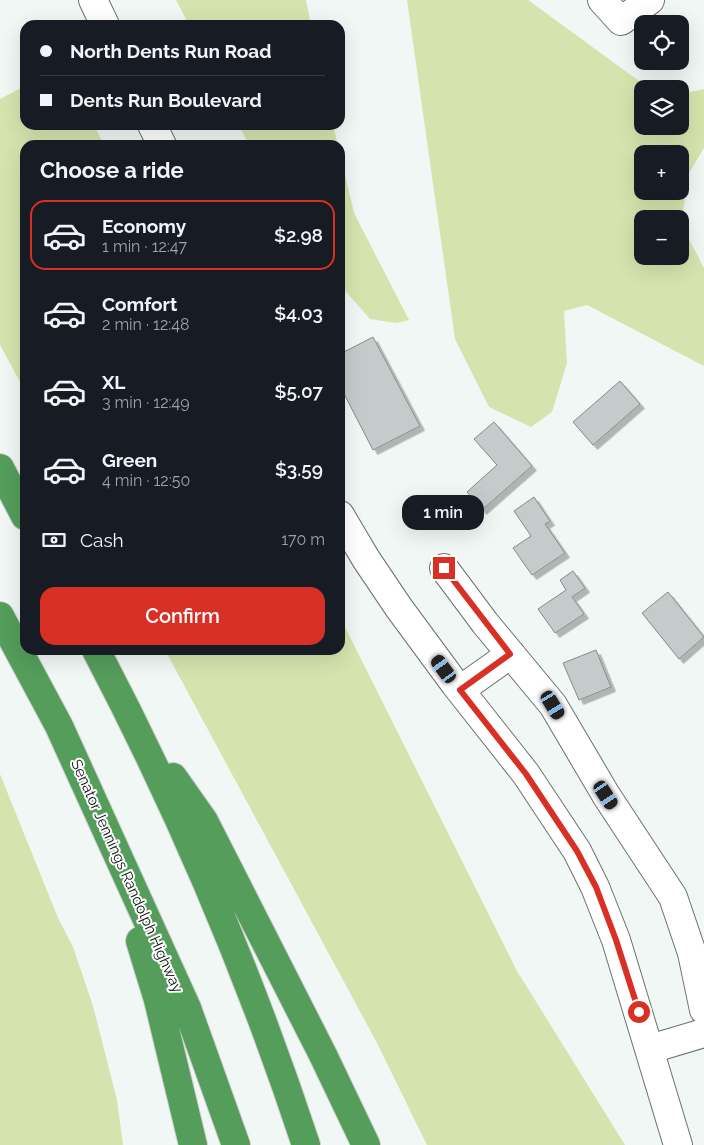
<!DOCTYPE html>
<meta charset="utf-8">
<style>
:root{--surface:#171b24;--page:#242831;--text:#f1f3f6;--muted:#9ea1a6;--line:#363941;--accent:#d93025}
body{margin:0;font-family:Raleway,sans-serif;background:var(--page);color:var(--text);height:100vh;display:flex;flex-direction:column;font-size:19px;white-space:nowrap}
*{box-sizing:border-box;margin:0}
p{font-size:16px;color:var(--muted)}
.icon{flex:none;width:28px;height:28px;fill:none;stroke:currentColor;stroke-width:2;stroke-linecap:round;stroke-linejoin:round}
.map{position:relative;flex:1;overflow:hidden}
.details{position:absolute;left:20px;top:140px;width:325px;height:515px;display:flex;flex-direction:column;background:var(--surface);border-radius:15px;box-shadow:0 5px 20px #0002}
.details>*{flex:none}
.top-card{position:absolute;left:20px;top:20px;width:325px;height:110px;border-radius:15px;box-shadow:0 5px 20px #0002;display:grid;align-content:center;height:110px;padding:0 20px;background:var(--surface)}
.buttons{position:absolute;left:634px;top:15px;display:grid;gap:10px}
.buttons a{display:grid;place-items:center;width:55px;height:55px;border-radius:10px;background:var(--surface);box-shadow:0 5px 20px #0002;font-size:25px}
.end{position:absolute;width:22px;height:22px;margin:-11px;border:6px solid #d93025;background:#fff;box-shadow:0 0 0 2px #fff}
.from{border-radius:50%}
.bubble{position:absolute;height:35px;border-radius:15px;background:var(--surface);box-shadow:0 5px 20px #0002;font-size:16px;font-weight:600;line-height:35px;text-align:center}
.car{position:absolute;width:15px;height:30px;margin:-15px -8px;border-radius:6px;box-shadow:0 0 4px 1px #0007;background:linear-gradient(#222 24%,#8ab4d8 0 40%,#222 0 76%,#8ab4d8 0 86%,#222 0)}
.top-card b{display:flex;align-items:center;gap:18px;height:48px;font-size:19px}
.top-card b+b{border-top:1px solid var(--line)}
.top-card i{width:12px;height:12px;background:var(--text)}
ul{padding:0;list-style:none}
li{display:flex;align-items:center;gap:15px;height:70px;margin:0 10px 8px;padding:0 10px;border:2px solid transparent;border-radius:15px}
li div{flex:1}
li b{display:block;font-size:19px}
li em{font-style:normal;font-weight:600}
li.selected{border-color:var(--accent)}
li>.icon{width:45px;height:45px;stroke-width:1.5}
h2{padding:0 20px;font-size:22px;line-height:60px}
.pay{display:flex;align-items:center;gap:12px;height:55px;padding:0 20px;font-size:19px}
.pay p{margin-inline-start:auto}
.action{display:flex;gap:10px;margin-top:auto;padding:10px 20px}
.action a{flex:1;height:58px;border-radius:15px;background:var(--accent);color:#fff;font-size:20px;font-weight:600;line-height:58px;text-align:center}
.map>svg:first-child{display:block}
.green{fill:#d5e4ae;fill-rule:evenodd}
.building{fill:#c4cbcb;stroke:#858b8b;filter:url(#shadow)}
.lines{fill:none;stroke-linecap:round;stroke-linejoin:round}
.minor-casing{stroke:#6b716f;stroke-width:30}
.highway-casing{stroke:#cfd0d0;stroke-width:30}
.minor{stroke:#fff;stroke-width:28}
.highway{stroke:#549d5b;stroke-width:28}
.route{stroke:#d93025;stroke-width:6}
.labels{text-anchor:middle;dominant-baseline:central;stroke-width:4;stroke-linejoin:round;paint-order:stroke}
.street-label{font-size:15px;fill:#111312;stroke:#fff}
</style>
<div class="map">
<svg width="704" height="1145" viewBox="0 0 704 1145">
<defs>
<filter id="shadow"><feDropShadow dx="4.5" dy="4.5" stdDeviation="0" flood-color="#0004"/></filter>
</defs>
<rect width="100%" height="100%" fill="#f0f7f4"/>
<path class="green" d="M 176,0 L 306,0 L 311,25 L 189,25 Z
M 407,0 L 528,0 L 650,89 L 642,89 L 642,126 L 680,126 L 680,94 L 704,89 L 704,148 L 689,173 L 681,224 L 704,268 L 704,366 L 587,305 L 564,311 L 567,363 L 552,412 L 531,427 L 489,407 L 455,339 ZM 642,154 L 680,154 L 680,191 L 642,191 ZM 642,219 L 680,219 L 680,256 L 642,256 Z
M 25,86 L 25,125 L 94,125 L 104,145 L 25,145 L 25,391 L 0,345 L 0,99 Z
M 239,125 L 333,125 L 338,145 L 249,145 Z
M 340,153 L 354,213 L 409,320 L 396,323 L 370,319 L 340,285 Z
M 340,617 L 517,971 L 625,1145 L 427,1145 L 377,1043 L 165,650 L 340,650 Z
M 0,774 L 58,918 L 73,947 L 93,1006 L 117,1100 L 123,1145 L 0,1145 Z"/>
<path class="building" d="M 373,337 L 420,426 L 373,450 L 340,386 L 340,354 Z
M 620,381 L 640,404 L 593,445 L 573,422 Z
M 494,422 L 532,466 L 482,510 L 467,492 L 497,465 L 474,439 Z
M 534,497 L 550,521 L 545,524 L 565,553 L 532,575 L 513,548 L 531,536 L 514,511 Z
M 573,571 L 585,588 L 572,597 L 584,614 L 555,633 L 538,609 L 566,590 L 560,580 Z
M 668,592 L 704,637 L 679,659 L 642,613 Z
M 596,650 L 611,687 L 579,700 L 563,663 Z"/>
<g class="lines">
<g class="minor-casing">
<path id="minor" d="M 93,0 L 105,25
M 602,0 L 621,21 L 650,0
M 152,125 L 162,145
M 340,515 L 366,559 L 399,608 L 455,684 L 526,774 L 577,851 L 595,887 L 616,940 L 678,1145
M 444,568 L 485,623 L 553,705 L 606,795 L 673,897 L 692,953 L 704,1010
M 460,690 L 511,654
M 650,1049 L 704,1033"/>
</g>
<g class="highway-casing">
<path id="highway" d="M 0,468 L 25,516
M 0,616 L 59,726 L 187,1008 L 236,1145
M 96,650 C 179,808 250,975 306,1145
M 173,777 L 204,821 L 323,1055 L 366,1145
M 140,941 L 158,1000 L 193,1145"/>
</g>
<use href="#minor" class="minor"/>
<use href="#highway" class="highway"/>
</g>
<g class="lines">
<path class="route" d="M 444,568 L 510,654 L 460,690 L 526,774 L 577,851 L 596,887 L 616,940 L 639,1012"/>
</g>
<g class="labels">
<g class="street-label">
<text transform="translate(127 876) rotate(66)">Senator Jennings Randolph Highway</text>
</g>
</g>
</svg>
<div class="buttons">
<a><svg class="icon" aria-label="locate" viewBox="0 0 24 24"><circle cx="12" cy="12" r="6"/><path d="M12 2v4M12 18v4M2 12h4M18 12h4"/></svg></a>
<a><svg class="icon" aria-label="layers" viewBox="0 0 24 24"><path d="M12 4l9 5-9 5-9-5zM3 14l9 5 9-5"/></svg></a>
<a>+</a>
<a>−</a>
</div>
<i class="end from" style="left:639px;top:1012px"></i>
<i class="end" style="left:444px;top:568px"></i>
<div class="bubble" style="left:402px;top:495px;width:82px">1 min</div>
<i class="car" style="left:444px;top:669px;rotate:324deg"></i>
<i class="car" style="left:553px;top:705px;rotate:149deg"></i>
<i class="car" style="left:606px;top:795px;rotate:147deg"></i>
<div class="top-card">
<b><i class="from"></i>North Dents Run Road</b>
<b><i></i>Dents Run Boulevard</b>
</div>
<section class="details">
<h2>Choose a ride</h2>
<ul>
<li class="selected"><svg class="icon" aria-label="car" viewBox="0 0 24 24"><path d="M5 17H2v-5l4-1 3-4h7l3 4 3 1v5h-3M9 17h6M6 11h13"/><circle cx="7" cy="17" r="2"/><circle cx="17" cy="17" r="2"/></svg><div><b>Economy</b><p>1 min · 12:47</p></div><em>$2.98</em></li>
<li><svg class="icon" aria-label="car" viewBox="0 0 24 24"><path d="M5 17H2v-5l4-1 3-4h7l3 4 3 1v5h-3M9 17h6M6 11h13"/><circle cx="7" cy="17" r="2"/><circle cx="17" cy="17" r="2"/></svg><div><b>Comfort</b><p>2 min · 12:48</p></div><em>$4.03</em></li>
<li><svg class="icon" aria-label="car" viewBox="0 0 24 24"><path d="M5 17H2v-5l4-1 3-4h7l3 4 3 1v5h-3M9 17h6M6 11h13"/><circle cx="7" cy="17" r="2"/><circle cx="17" cy="17" r="2"/></svg><div><b>XL</b><p>3 min · 12:49</p></div><em>$5.07</em></li>
<li><svg class="icon" aria-label="car" viewBox="0 0 24 24"><path d="M5 17H2v-5l4-1 3-4h7l3 4 3 1v5h-3M9 17h6M6 11h13"/><circle cx="7" cy="17" r="2"/><circle cx="17" cy="17" r="2"/></svg><div><b>Green</b><p>4 min · 12:50</p></div><em>$3.59</em></li>
</ul>
<div class="pay"><svg class="icon" aria-label="cash" viewBox="0 0 24 24"><path d="M3 7h18v10H3z"/><circle cx="12" cy="12" r="2"/></svg>Cash<p>170 m</p></div>
<div class="action"><a>Confirm</a></div>
</section>
</div>
